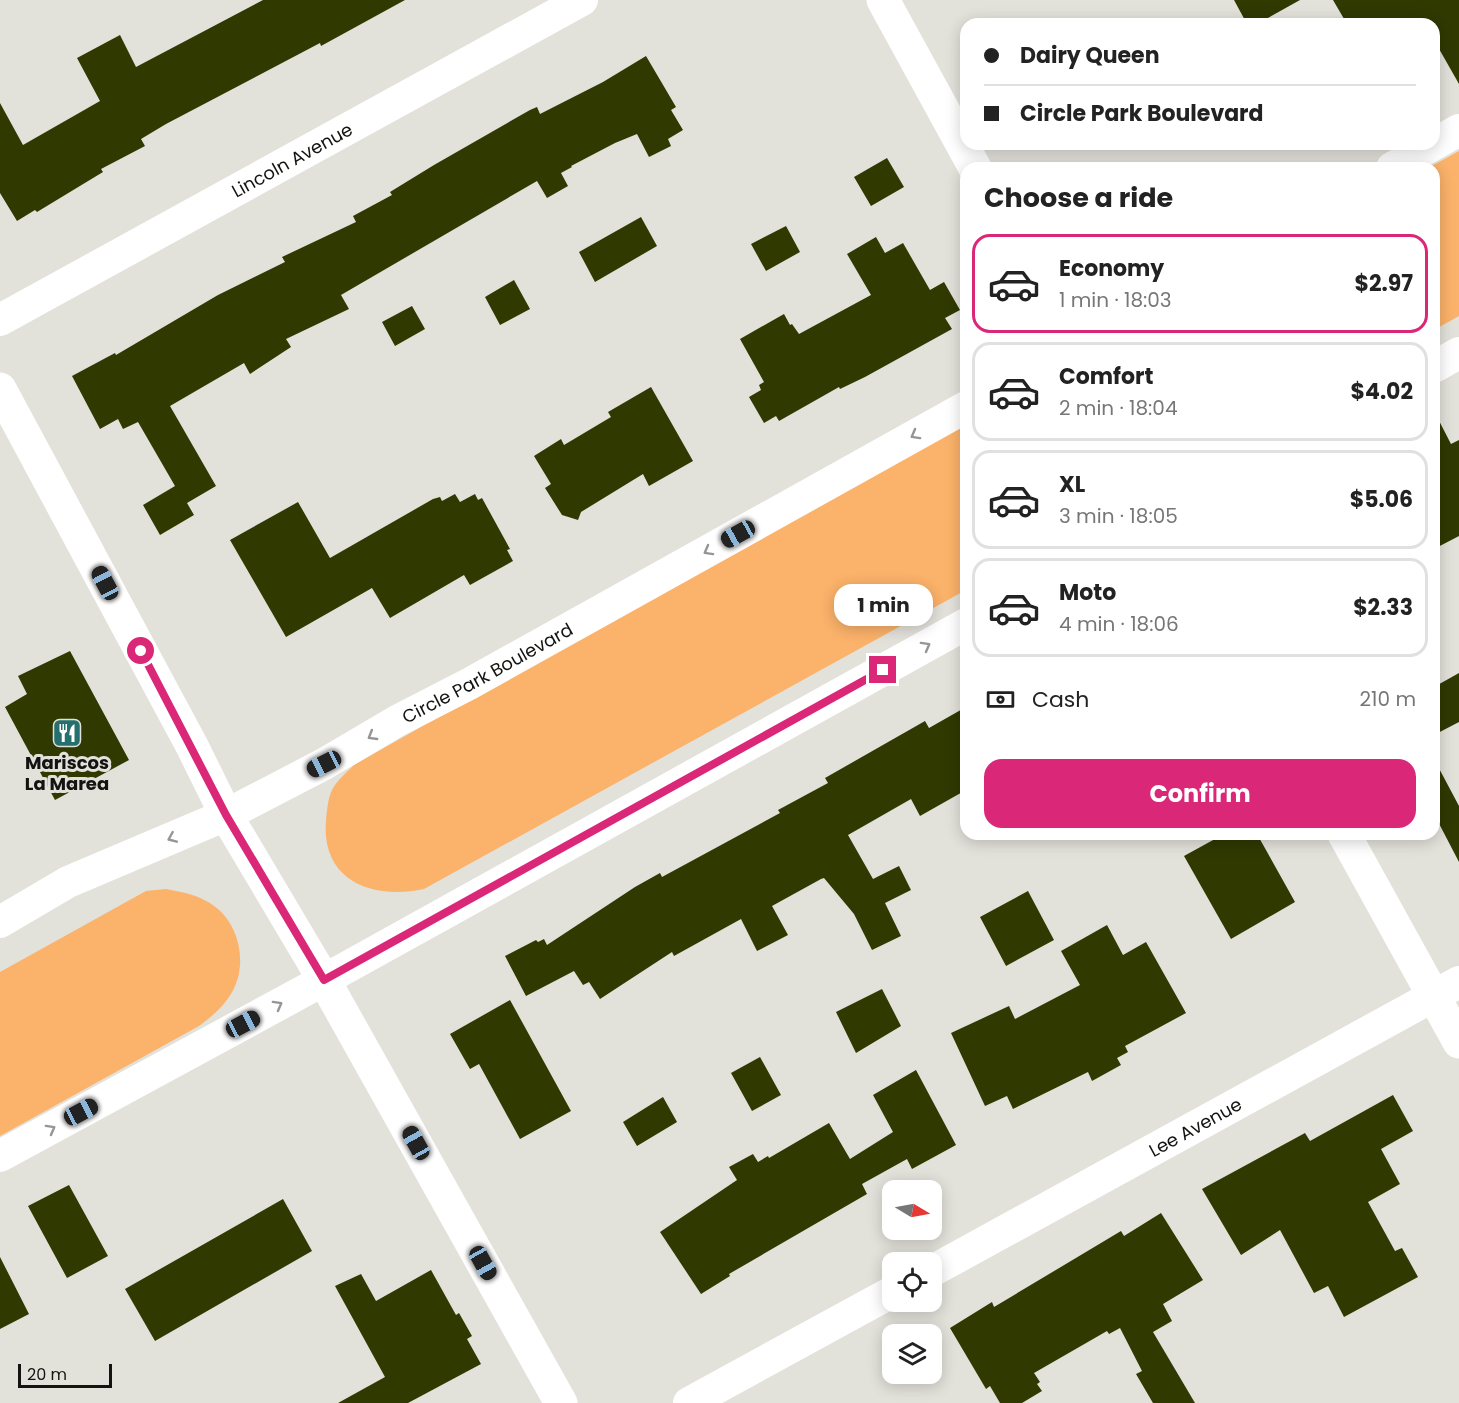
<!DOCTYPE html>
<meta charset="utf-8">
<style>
:root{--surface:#fff;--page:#f2f2f2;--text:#222;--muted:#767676;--line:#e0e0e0;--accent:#db2777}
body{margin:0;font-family:Poppins,sans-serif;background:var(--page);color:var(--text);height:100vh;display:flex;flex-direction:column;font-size:22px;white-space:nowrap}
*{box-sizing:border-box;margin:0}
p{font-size:20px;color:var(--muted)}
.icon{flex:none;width:33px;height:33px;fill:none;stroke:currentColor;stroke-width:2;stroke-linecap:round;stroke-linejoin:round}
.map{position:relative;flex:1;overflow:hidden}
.sheet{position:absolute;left:960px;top:162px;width:480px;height:678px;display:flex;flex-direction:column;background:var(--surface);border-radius:18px;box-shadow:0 3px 15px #0003}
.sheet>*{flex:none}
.banner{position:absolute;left:960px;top:18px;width:480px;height:132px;border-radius:18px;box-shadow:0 3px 15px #0003;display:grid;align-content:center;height:132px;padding:0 24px;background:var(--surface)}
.needle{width:39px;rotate:100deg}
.controls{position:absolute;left:882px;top:1180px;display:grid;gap:12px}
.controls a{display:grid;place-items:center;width:60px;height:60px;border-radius:12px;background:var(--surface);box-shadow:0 3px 15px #0003;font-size:30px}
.scale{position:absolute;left:18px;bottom:15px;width:94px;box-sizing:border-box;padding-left:6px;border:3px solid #131311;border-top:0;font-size:16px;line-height:21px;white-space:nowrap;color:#131311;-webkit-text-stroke:4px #e2e1da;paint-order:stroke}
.end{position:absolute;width:27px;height:27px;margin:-14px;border:8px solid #db2777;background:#fff;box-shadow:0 0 0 3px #fff}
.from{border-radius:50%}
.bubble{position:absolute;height:42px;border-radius:18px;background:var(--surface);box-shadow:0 3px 15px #0003;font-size:20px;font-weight:700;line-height:42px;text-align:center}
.car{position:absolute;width:18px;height:36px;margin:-18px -9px;border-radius:8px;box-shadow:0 0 4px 2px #0007;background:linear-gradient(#222 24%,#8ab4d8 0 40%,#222 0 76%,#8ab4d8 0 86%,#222 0)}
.banner b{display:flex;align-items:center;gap:21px;height:57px;font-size:22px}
.banner b+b{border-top:2px solid var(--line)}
.banner i{width:15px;height:15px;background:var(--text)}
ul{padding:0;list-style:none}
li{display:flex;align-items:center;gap:18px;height:99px;margin:0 12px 9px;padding:0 12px;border:3px solid var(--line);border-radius:18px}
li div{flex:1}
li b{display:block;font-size:22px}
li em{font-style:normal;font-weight:700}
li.selected{border-color:var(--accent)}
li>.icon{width:54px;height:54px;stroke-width:1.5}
h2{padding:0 24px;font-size:27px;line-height:72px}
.pay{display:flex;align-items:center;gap:15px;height:66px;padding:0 24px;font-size:22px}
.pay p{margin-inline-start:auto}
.primary-button{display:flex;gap:12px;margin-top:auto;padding:12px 24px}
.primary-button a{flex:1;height:69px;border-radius:18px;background:var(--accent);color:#fff;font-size:24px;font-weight:700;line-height:69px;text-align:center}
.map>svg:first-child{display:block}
.green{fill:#fbb26a}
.building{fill:#2f3900}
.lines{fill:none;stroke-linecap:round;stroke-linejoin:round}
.street{stroke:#fff;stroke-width:32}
.secondary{stroke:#fff;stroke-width:33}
.oneway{stroke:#959594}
.route{stroke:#db2777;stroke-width:8}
.labels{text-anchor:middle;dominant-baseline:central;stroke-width:6;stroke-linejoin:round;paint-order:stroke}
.street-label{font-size:18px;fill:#131311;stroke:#e2e1da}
.poi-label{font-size:18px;font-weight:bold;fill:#131311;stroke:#e2e1da}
</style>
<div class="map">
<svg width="1459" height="1403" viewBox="0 0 1459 1403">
<rect width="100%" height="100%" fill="#e2e1da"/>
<path class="green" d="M 1459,151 L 1459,316 L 1434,330 L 1434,168 L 1428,168 Z
M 966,423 L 966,590 L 424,889 C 374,900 321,882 326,821 C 327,810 328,794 335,785 C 340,778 348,771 354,765 L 943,431 Z
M 166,889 C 182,892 200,895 214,906 C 241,925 249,969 229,997 C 221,1009 211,1017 199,1026 L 0,1136 L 0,972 L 146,891 Z"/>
<path class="building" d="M 263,0 L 405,0 L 321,46 L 320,43 L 166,124 L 141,139 L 145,146 L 101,169 L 103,172 L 37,212 L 35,210 L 17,221 L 0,193 L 0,103 L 23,145 L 100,101 L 77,58 L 120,35 L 136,67 Z
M 1234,0 L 1300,0 L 1257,24 L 1247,24 Z
M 1333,0 L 1459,0 L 1459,84 L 1434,40 L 1434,24 L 1347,24 Z
M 646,56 L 676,107 L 671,110 L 683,130 L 668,139 L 671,146 L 649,157 L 637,134 L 615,143 L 571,166 L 572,167 L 561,173 L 568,186 L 547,198 L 537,181 L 341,295 L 349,309 L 286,339 L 291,347 L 250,374 L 244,363 L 170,406 L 216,486 L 187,503 L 194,515 L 160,535 L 143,505 L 175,486 L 138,422 L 123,429 L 118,419 L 100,429 L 72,376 L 115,353 L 116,355 L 218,295 L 285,262 L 282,257 L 356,222 L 353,216 L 392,195 L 390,192 L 434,165 L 530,110 L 537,107 L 540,114 L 603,82 Z
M 887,158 L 904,187 L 871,206 L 854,177 Z
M 641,217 L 657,246 L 595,282 L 579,252 Z
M 786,226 L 800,252 L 766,271 L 751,244 Z
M 876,237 L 885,253 L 903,243 L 930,290 L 944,282 L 960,310 L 945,318 L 952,329 L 865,377 L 840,389 L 839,387 L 779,421 L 776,416 L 764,423 L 749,397 L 761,390 L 759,385 L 764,382 L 740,339 L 784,314 L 790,325 L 792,324 L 799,334 L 871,295 L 847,254 Z
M 514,280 L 530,309 L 500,325 L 485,297 Z
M 412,306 L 425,329 L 395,346 L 382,322 Z
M 651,387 L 693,461 L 649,486 L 643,474 L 581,512 L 578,520 L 562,515 L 545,488 L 551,484 L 534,456 L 561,439 L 564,445 L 611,417 L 608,412 Z
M 1434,411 L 1451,444 L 1459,440 L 1459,536 L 1434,549 Z
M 455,494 L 460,502 L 475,494 L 478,500 L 482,498 L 510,549 L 507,550 L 513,561 L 470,585 L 464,575 L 390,618 L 372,588 L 286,637 L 230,540 L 298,502 L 330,558 L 433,499 L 440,497 L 442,501 Z
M 70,651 L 129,760 L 55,800 L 5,707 L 27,694 L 18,676 Z
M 1459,673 L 1459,722 L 1434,735 L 1434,687 Z
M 966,707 L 966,790 L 920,816 L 911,799 L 848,835 L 873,879 L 899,866 L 911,890 L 885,903 L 901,936 L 872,950 L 854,914 L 824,878 L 821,879 L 772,906 L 788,935 L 757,951 L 741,919 L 674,956 L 672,952 L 600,999 L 589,982 L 583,985 L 574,971 L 526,996 L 505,956 L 536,940 L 538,942 L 544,939 L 547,945 L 635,887 L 660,873 L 662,877 L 780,813 L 778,810 L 828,783 L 825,778 L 925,721 L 929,728 Z
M 1434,759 L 1459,806 L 1459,862 L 1434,814 Z
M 1224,834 L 1257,834 L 1295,902 L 1231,939 L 1184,856 Z
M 1028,891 L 1054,940 L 1006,966 L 980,917 Z
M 1107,925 L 1123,955 L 1146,942 L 1186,1013 L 1125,1046 L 1128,1052 L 1117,1058 L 1121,1065 L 1092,1081 L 1088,1072 L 1013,1109 L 1007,1096 L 985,1106 L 951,1033 L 1009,1006 L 1015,1019 L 1080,985 L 1061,951 Z
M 882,989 L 901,1026 L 856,1053 L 836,1012 Z
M 510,1000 L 571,1111 L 520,1139 L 479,1064 L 470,1069 L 450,1034 Z
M 760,1057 L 781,1095 L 752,1111 L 731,1073 Z
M 916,1070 L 956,1145 L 912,1169 L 907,1159 L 862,1184 L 867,1194 L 729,1274 L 730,1276 L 701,1294 L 660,1232 L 737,1180 L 729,1167 L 753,1154 L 758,1162 L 768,1156 L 769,1158 L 829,1123 L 850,1159 L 893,1132 L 873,1095 Z
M 1393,1095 L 1413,1131 L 1381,1149 L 1400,1184 L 1368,1202 L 1395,1251 L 1402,1248 L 1418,1277 L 1344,1317 L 1328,1286 L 1314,1293 L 1280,1230 L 1241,1255 L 1202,1189 L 1305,1133 L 1310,1141 Z
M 663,1097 L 677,1122 L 637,1146 L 623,1122 Z
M 69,1185 L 108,1256 L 67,1278 L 28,1206 Z
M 283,1199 L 312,1251 L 155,1341 L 125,1289 Z
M 1161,1213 L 1203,1280 L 1163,1304 L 1172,1321 L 1153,1332 L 1195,1403 L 1153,1403 L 1136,1374 L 1142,1371 L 1120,1328 L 1109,1334 L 1107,1331 L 1034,1373 L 1040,1382 L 1037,1384 L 1042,1391 L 1022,1403 L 1000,1403 L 990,1386 L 986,1389 L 950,1328 L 992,1302 L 994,1307 L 1121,1231 L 1124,1236 Z
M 0,1257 L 29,1314 L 0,1329 Z
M 431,1270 L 456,1315 L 459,1313 L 472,1336 L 467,1339 L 481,1364 L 408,1403 L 338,1403 L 385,1377 L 335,1286 L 361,1274 L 376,1301 Z"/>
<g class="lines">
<g class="street">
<path d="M 1392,168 L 1459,130"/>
<path id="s1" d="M 0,320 L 582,0"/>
<path d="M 1434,367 L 1459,353"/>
<path id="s2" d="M 0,922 L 68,882 L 226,815 L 324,764 L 397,721 L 469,684 L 966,407"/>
<path d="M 0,1156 L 324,980 L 966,624"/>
<path id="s3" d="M 932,1271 L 1459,982"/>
<path d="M 689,1403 L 892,1292"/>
</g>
<path class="secondary" d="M 883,0 L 975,168
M 0,389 L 192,746 L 226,815 L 324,980 L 561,1403
M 1344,834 L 1459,1042"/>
</g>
<defs><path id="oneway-chevron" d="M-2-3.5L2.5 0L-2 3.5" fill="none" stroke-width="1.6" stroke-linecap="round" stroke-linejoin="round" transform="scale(1.5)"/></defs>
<g class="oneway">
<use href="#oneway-chevron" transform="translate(915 435) rotate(151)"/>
<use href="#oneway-chevron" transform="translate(708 551) rotate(151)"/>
<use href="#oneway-chevron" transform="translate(926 646) rotate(-29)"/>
<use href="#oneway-chevron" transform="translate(372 736) rotate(149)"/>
<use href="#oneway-chevron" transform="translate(172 838) rotate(157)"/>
<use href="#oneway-chevron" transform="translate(278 1005) rotate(-29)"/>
<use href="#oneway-chevron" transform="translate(51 1129) rotate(-29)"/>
</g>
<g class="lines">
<path class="route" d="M 141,651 L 226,815 L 324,980 L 883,670"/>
</g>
<defs>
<g id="restaurant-square" transform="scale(1.5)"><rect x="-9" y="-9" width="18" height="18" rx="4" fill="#25706f" stroke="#e2e1da"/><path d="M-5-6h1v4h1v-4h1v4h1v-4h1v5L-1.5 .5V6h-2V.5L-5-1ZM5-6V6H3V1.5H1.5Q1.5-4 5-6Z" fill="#fff"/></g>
</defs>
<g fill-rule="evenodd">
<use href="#restaurant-square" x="67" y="733"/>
</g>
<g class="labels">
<g class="street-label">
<text stroke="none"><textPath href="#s1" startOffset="333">Lincoln Avenue</textPath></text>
<text stroke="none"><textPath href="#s2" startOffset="548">Circle Park Boulevard</textPath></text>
<text stroke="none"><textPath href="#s3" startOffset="300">Lee Avenue</textPath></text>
</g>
<g class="poi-label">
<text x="67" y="762">Mariscos<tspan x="67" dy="21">La Marea</tspan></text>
</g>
</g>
</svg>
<div class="controls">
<a><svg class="needle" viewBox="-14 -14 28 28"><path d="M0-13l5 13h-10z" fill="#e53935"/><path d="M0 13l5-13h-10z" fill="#767676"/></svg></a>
<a><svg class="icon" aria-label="locate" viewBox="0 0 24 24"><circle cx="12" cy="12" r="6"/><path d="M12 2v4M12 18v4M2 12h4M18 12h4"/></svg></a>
<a><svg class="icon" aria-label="layers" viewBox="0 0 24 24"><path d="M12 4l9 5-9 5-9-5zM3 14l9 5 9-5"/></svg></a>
</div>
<div class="scale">20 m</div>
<i class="end from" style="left:141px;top:651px"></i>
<i class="end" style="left:883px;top:670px"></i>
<div class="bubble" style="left:834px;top:584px;width:99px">1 min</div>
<i class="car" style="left:738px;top:534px;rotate:241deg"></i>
<i class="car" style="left:105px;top:583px;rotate:332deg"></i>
<i class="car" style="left:324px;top:764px;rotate:243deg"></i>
<i class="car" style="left:243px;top:1024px;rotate:62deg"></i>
<i class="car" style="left:81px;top:1112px;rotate:62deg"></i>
<i class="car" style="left:416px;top:1143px;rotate:331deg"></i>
<i class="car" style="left:483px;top:1263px;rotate:151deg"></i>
<div class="banner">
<b><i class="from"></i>Dairy Queen</b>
<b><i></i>Circle Park Boulevard</b>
</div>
<section class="sheet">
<h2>Choose a ride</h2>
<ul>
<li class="selected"><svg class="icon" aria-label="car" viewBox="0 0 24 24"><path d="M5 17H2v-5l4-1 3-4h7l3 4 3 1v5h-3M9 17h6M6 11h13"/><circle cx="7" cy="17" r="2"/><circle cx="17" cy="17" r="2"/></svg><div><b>Economy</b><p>1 min · 18:03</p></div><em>$2.97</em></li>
<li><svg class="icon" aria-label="car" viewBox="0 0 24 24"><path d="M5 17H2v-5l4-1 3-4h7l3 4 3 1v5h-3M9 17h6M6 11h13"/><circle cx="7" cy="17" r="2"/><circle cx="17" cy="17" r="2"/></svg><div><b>Comfort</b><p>2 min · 18:04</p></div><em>$4.02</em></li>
<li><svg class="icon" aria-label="car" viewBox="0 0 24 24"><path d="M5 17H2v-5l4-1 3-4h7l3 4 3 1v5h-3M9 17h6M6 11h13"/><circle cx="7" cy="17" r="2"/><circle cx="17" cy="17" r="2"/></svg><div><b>XL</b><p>3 min · 18:05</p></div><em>$5.06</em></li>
<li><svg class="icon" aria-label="car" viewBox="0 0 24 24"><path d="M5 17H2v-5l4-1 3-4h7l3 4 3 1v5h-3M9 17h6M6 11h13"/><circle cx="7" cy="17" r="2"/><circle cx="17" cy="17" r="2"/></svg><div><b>Moto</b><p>4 min · 18:06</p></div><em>$2.33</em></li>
</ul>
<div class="pay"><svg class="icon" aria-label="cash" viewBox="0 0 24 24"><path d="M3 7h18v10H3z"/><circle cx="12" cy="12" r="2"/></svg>Cash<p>210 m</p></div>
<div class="primary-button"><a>Confirm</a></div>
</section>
</div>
